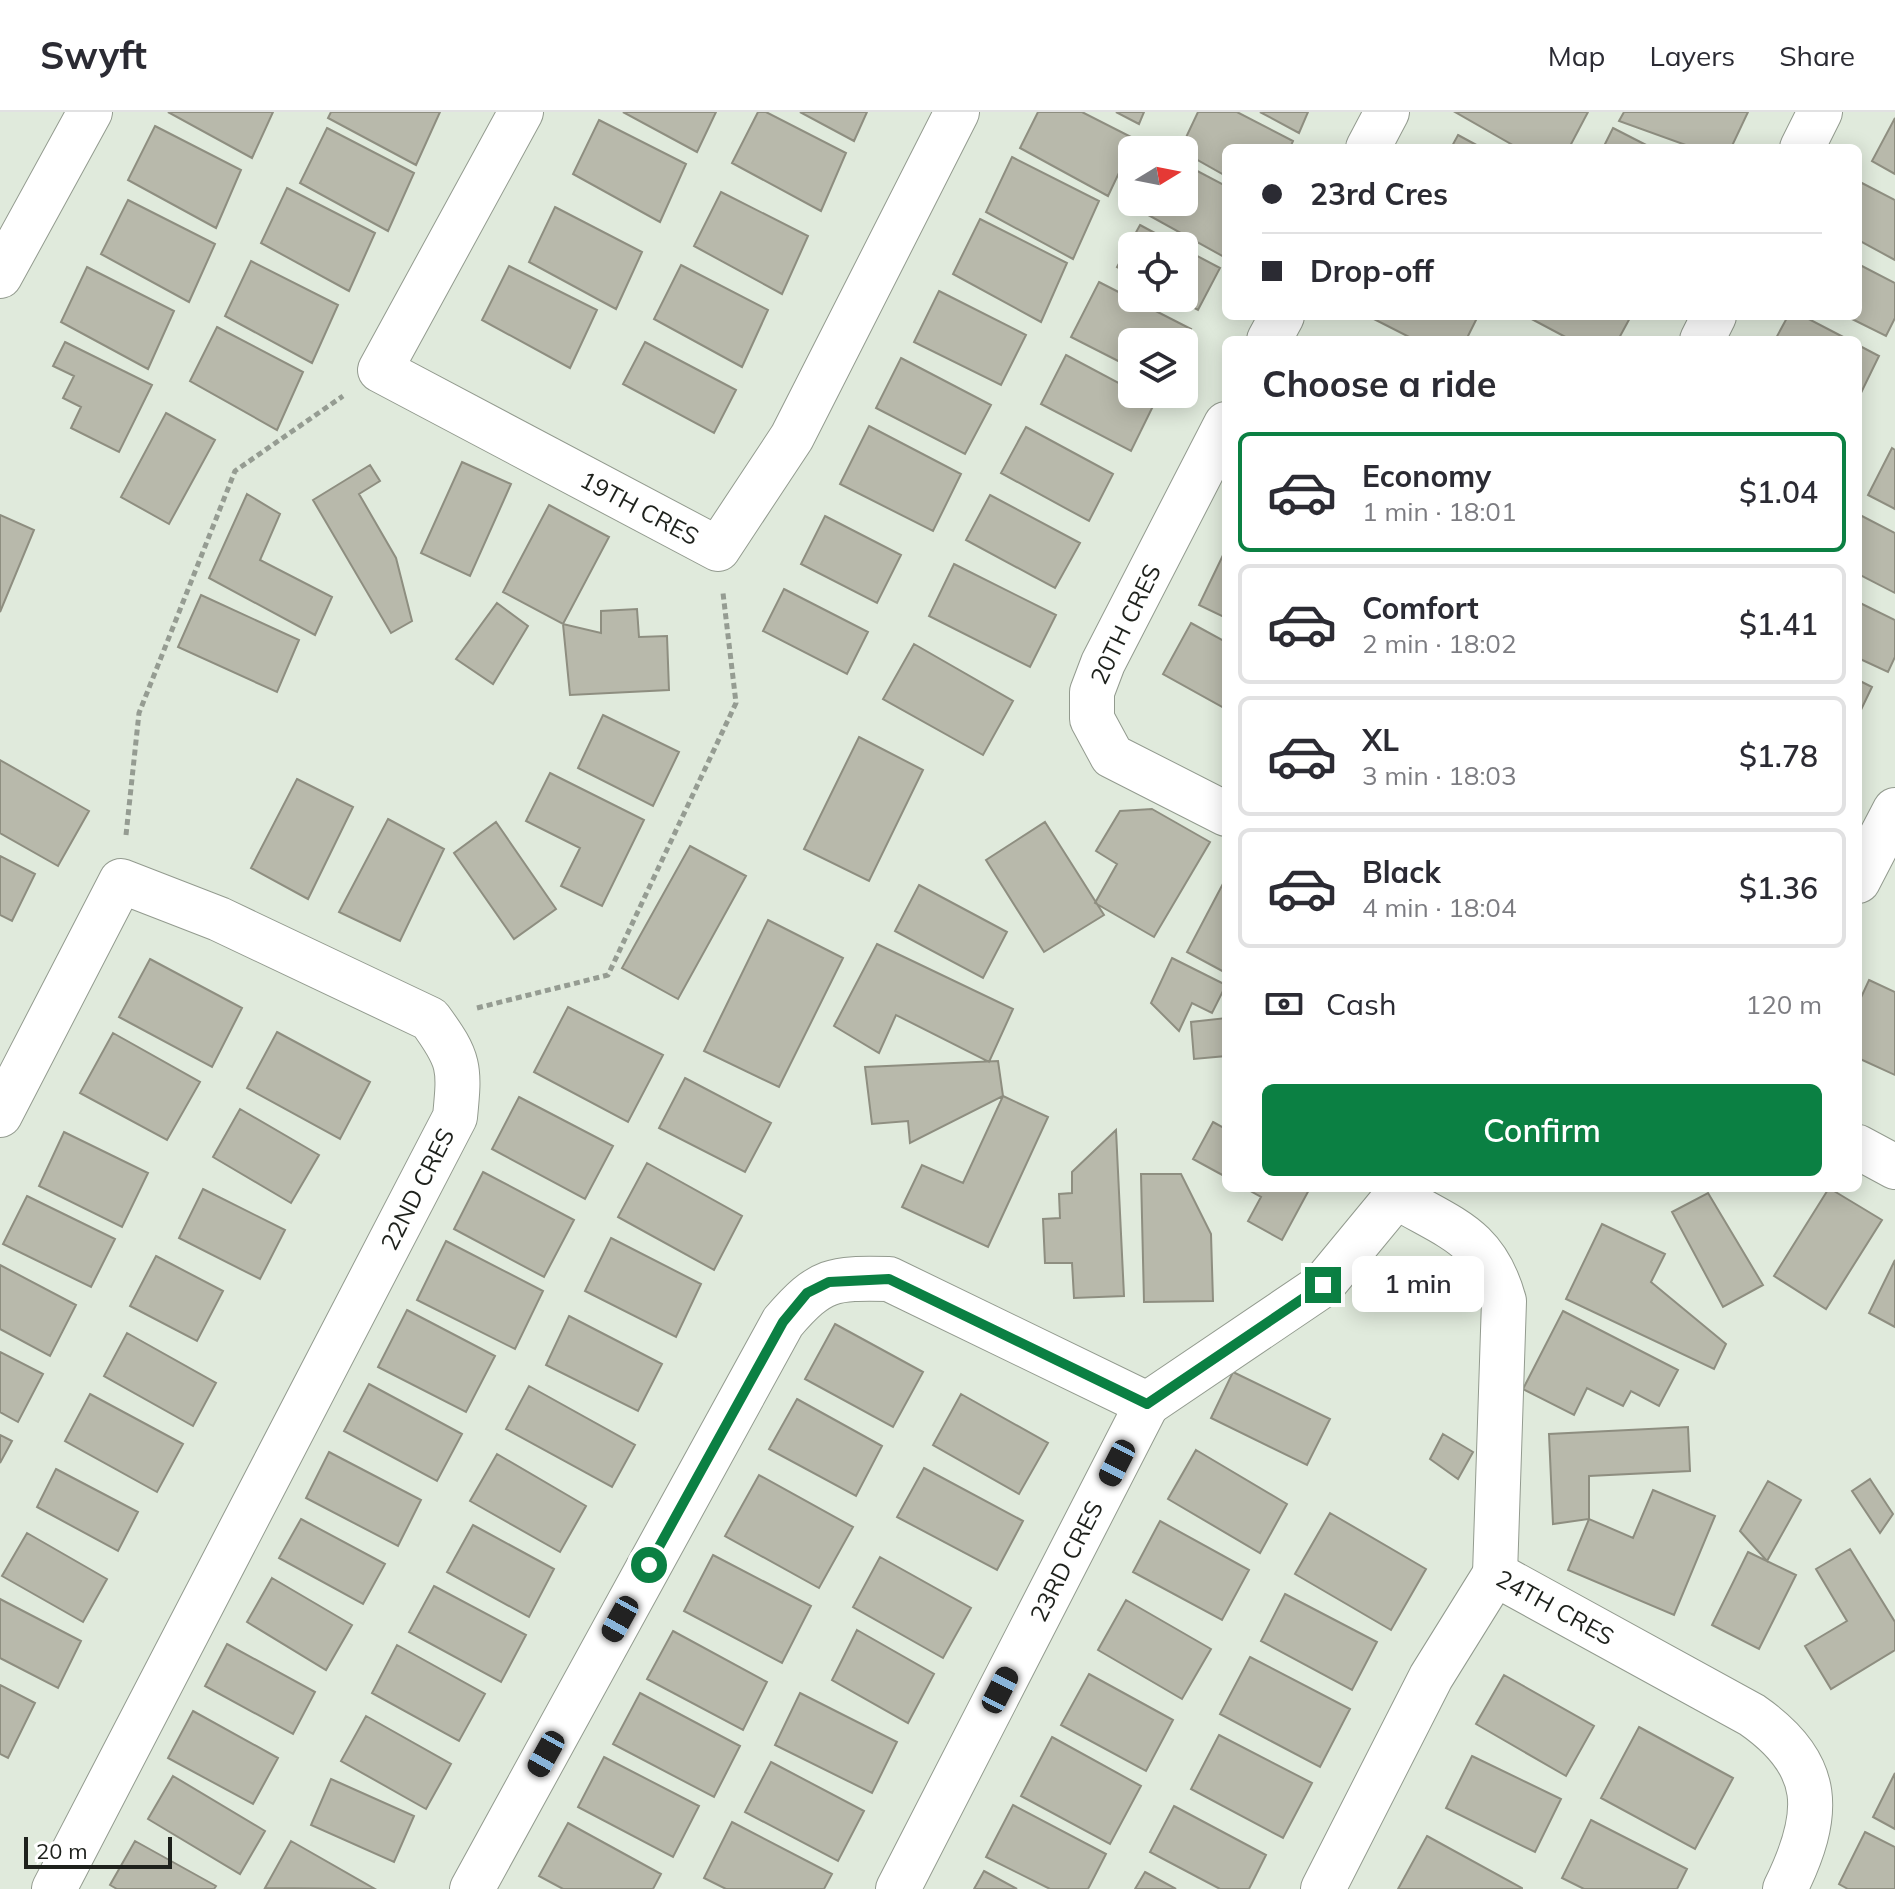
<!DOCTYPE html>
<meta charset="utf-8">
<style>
:root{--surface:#fff;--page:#f2f2f3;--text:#2b2b33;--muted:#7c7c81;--line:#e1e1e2;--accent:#0b8043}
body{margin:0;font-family:Mulish,sans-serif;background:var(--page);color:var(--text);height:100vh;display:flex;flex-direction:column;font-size:30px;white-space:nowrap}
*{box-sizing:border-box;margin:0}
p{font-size:26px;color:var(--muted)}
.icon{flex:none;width:44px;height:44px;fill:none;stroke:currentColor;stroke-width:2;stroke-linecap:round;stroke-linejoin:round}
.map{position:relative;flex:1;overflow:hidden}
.side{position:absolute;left:1222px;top:224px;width:640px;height:856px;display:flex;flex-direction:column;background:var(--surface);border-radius:12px;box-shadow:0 4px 20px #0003}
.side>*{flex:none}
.banner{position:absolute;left:1222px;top:32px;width:640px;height:176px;border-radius:12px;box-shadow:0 4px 20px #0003;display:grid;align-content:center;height:176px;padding:0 40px;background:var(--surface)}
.needle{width:52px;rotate:80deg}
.buttons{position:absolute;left:1118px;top:24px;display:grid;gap:16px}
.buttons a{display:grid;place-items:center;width:80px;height:80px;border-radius:12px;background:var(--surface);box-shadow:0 4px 20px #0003;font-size:40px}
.scale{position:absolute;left:24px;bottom:20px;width:148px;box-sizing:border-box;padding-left:8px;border:4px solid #1e211c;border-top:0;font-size:22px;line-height:28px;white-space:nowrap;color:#1e211c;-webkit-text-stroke:6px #fff;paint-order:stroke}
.end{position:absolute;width:36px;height:36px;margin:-18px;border:10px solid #0b8043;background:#fff;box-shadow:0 0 0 4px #fff}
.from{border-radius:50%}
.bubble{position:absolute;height:56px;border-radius:12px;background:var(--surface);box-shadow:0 4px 20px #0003;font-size:26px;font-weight:600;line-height:56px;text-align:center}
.car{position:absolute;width:24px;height:48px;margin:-24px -12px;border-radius:10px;box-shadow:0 0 6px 2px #0007;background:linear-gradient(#222 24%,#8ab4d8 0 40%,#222 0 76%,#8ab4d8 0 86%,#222 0)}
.banner b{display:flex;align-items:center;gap:28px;height:76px;font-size:30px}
.banner b+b{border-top:2px solid var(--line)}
.banner i{width:20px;height:20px;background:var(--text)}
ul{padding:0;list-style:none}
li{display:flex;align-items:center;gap:24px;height:120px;margin:0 16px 12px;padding:0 24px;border:4px solid var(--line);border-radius:12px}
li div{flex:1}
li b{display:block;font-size:30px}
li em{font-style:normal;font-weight:600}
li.active{border-color:var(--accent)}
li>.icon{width:72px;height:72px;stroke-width:1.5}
h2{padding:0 40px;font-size:36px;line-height:96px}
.pay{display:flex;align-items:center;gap:20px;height:88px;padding:0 40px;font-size:30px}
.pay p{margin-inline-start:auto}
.button{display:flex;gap:16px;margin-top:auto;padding:16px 40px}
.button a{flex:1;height:92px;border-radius:12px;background:var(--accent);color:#fff;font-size:32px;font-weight:600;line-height:92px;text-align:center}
header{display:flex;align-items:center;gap:48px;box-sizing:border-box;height:112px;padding:0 40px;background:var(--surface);border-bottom:2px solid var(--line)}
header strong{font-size:38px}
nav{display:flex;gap:44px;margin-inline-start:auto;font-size:28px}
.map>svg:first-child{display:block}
.building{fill:#b8b9ab;stroke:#8e8e80;stroke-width:2}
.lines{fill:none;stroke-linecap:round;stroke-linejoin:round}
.minor-casing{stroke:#939b8f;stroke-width:46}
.path{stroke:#959c92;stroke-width:5;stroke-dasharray:6 4;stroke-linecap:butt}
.minor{stroke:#fff;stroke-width:44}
.route{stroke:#0b8043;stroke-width:10}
.labels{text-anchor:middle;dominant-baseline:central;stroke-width:7;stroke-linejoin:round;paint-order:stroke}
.street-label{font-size:24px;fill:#1e211c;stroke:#fff}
</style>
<header>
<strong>Swyft</strong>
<nav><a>Map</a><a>Layers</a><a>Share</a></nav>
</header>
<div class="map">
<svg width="1895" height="1777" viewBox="0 0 1895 1777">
<rect width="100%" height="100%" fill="#e0eadc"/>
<path class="building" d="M 168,0 L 273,0 L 252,46 Z
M 331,0 L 440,0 L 416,53 L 328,6 Z
M 623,0 L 716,0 L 697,40 Z
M 758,0 L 766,0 L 846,41 L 821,99 L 732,51 Z
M 800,0 L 867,0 L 854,29 Z
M 1038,0 L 1082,0 L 1135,27 L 1108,84 L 1020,36 Z
M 1116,0 L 1144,0 L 1139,12 Z
M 1198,0 L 1237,0 L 1293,29 L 1290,36 L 1226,36 L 1226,64 L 1180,38 Z
M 1260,0 L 1308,0 L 1299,21 Z
M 1455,0 L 1588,0 L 1569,36 L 1518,36 Z
M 1624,0 L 1748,0 L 1731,36 L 1694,36 L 1619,9 Z
M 1895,6 L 1895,62 L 1872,49 Z
M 599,8 L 686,52 L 660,110 L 573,62 Z
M 155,14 L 241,58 L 216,116 L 128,68 Z
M 327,16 L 414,61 L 388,119 L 300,71 Z
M 1613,16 L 1652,36 L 1603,36 Z
M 1458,23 L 1482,36 L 1451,36 Z
M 1012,45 L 1099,89 L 1073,147 L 986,100 Z
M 1184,52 L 1226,74 L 1226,146 L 1141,99 L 1145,90 L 1184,90 Z
M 1858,69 L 1895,88 L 1895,148 L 1858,128 Z
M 287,76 L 375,121 L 349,179 L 261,131 Z
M 721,80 L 808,124 L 782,182 L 694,134 Z
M 128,88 L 215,132 L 189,190 L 101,142 Z
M 555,95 L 642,140 L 616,197 L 529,150 Z
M 980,107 L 1067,151 L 1041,210 L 953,162 Z
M 1140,113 L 1179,134 L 1132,134 L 1132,163 L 1117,155 Z
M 1184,137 L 1220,156 L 1198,198 L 1175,186 L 1184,186 Z
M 251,149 L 338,193 L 312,251 L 225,204 Z
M 1858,152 L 1895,171 L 1895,206 L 1886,224 L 1846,204 L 1858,204 Z
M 681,153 L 768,198 L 742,255 L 654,207 Z
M 509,154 L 597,198 L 570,256 L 482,208 Z
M 87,155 L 174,199 L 148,257 L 61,210 Z
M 1099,170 L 1191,217 L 1184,230 L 1132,230 L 1132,256 L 1071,225 Z
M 939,179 L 1026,223 L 1001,273 L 914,230 Z
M 1368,204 L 1478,204 L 1466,228 L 1415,228 Z
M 1526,204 L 1631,204 L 1618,228 L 1571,228 Z
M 1788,204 L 1803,204 L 1849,228 L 1775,228 Z
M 217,215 L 303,260 L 277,318 L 190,269 Z
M 65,230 L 152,273 L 119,340 L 71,316 L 81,295 L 63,286 L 74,264 L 53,254 Z
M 645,230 L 736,278 L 714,321 L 623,272 Z
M 1858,233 L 1879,244 L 1858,287 Z
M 1066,243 L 1132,278 L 1132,282 L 1155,290 L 1131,339 L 1041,292 Z
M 901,246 L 991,293 L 965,342 L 876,296 Z
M 166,301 L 215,328 L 169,412 L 121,385 Z
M 869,314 L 961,362 L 933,419 L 840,372 Z
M 1026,315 L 1113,362 L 1089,409 L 1001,361 Z
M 1892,336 L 1895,338 L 1895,397 L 1868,383 Z
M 462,350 L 511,372 L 470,464 L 421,441 Z
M 370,353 L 380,369 L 359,382 L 396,446 L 412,509 L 391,521 L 313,388 Z
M 247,382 L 280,402 L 260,448 L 332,485 L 315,523 L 209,466 Z
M 990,383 L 1080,431 L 1055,476 L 966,428 Z
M 549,393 L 609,425 L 563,512 L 503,480 Z
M 1858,402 L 1895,421 L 1895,481 L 1858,462 Z
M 0,403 L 34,418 L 0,500 Z
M 825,404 L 901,443 L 877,491 L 801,452 Z
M 1225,439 L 1226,440 L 1226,506 L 1199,493 Z
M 954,452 L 1056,503 L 1030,555 L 929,504 Z
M 784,477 L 868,520 L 847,562 L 763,519 Z
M 201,483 L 299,528 L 277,580 L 178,535 Z
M 1858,490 L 1895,508 L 1895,545 L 1888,560 L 1858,546 Z
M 497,491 L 528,514 L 493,572 L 456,547 Z
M 637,497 L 639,525 L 667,524 L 669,578 L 570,583 L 563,512 L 601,521 L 601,499 Z
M 1191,511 L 1226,530 L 1226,597 L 1163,562 Z
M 914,532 L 1013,589 L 983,643 L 883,587 Z
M 1858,568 L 1872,575 L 1858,604 Z
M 603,603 L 679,640 L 653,694 L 578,656 Z
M 859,625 L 923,658 L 869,769 L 804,737 Z
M 0,648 L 89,699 L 58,754 L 0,721 Z
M 550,661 L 644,708 L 602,794 L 561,774 L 580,736 L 526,709 Z
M 297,667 L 353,695 L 308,787 L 251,756 Z
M 1152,697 L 1210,730 L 1154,825 L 1095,791 L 1117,752 L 1096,739 L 1120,699 Z
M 388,707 L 444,737 L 400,829 L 339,800 Z
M 496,710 L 556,797 L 514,827 L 454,741 Z
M 1045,710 L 1104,803 L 1044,840 L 986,748 Z
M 690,734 L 746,764 L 678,887 L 622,856 Z
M 0,744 L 35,762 L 12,809 L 0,803 Z
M 1226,766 L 1226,861 L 1187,840 Z
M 919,773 L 1007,820 L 983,866 L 895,819 Z
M 768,808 L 843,846 L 779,975 L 704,939 Z
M 877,832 L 1013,897 L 989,950 L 896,903 L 879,941 L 834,914 Z
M 1172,846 L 1226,873 L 1212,901 L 1192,891 L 1179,919 L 1151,891 Z
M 150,847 L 242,896 L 212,955 L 119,905 Z
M 1869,868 L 1895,880 L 1895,963 L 1858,946 L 1858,892 Z
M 568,895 L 663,943 L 628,1010 L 534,960 Z
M 1226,906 L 1226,944 L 1194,947 L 1191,910 Z
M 277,920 L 370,970 L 340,1027 L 247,976 Z
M 113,921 L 200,970 L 167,1028 L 80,981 Z
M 998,949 L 1003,984 L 910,1031 L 908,1009 L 872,1012 L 865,955 Z
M 685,966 L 771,1011 L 745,1060 L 659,1016 Z
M 1003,984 L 1048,1005 L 988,1135 L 902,1095 L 922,1053 L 963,1071 Z
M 519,985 L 613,1034 L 585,1087 L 492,1037 Z
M 240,997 L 319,1043 L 291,1091 L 213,1045 Z
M 1213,1010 L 1226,1017 L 1226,1065 L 1193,1047 Z
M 1116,1018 L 1124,1184 L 1074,1186 L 1072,1151 L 1045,1151 L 1043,1107 L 1060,1106 L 1059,1082 L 1072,1081 L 1072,1060 Z
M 64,1020 L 148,1061 L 122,1115 L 39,1074 Z
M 647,1051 L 742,1104 L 714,1158 L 618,1105 Z
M 483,1060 L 574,1108 L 544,1165 L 454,1117 Z
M 1141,1062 L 1181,1062 L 1211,1122 L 1213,1189 L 1144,1190 Z
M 1245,1076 L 1310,1076 L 1282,1128 L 1248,1109 L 1261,1085 Z
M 1829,1076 L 1882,1108 L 1826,1197 L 1774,1164 Z
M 203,1077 L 285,1118 L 260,1167 L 179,1126 Z
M 1708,1081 L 1763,1173 L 1723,1195 L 1672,1100 Z
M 27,1084 L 115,1127 L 91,1175 L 3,1132 Z
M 1602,1112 L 1665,1142 L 1651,1170 L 1726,1232 L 1714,1257 L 1566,1187 Z
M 611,1126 L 701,1172 L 676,1225 L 585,1179 Z
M 446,1129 L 543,1179 L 515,1237 L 417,1188 Z
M 156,1144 L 223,1179 L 197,1229 L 130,1194 Z
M 1895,1148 L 1895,1215 L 1869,1201 Z
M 0,1153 L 76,1193 L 50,1244 L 0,1217 Z
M 407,1198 L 495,1244 L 466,1300 L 378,1255 Z
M 1563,1199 L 1678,1258 L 1659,1294 L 1631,1279 L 1623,1294 L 1587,1276 L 1574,1303 L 1523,1277 Z
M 569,1204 L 662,1252 L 638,1299 L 546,1253 Z
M 835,1212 L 923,1260 L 893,1315 L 805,1267 Z
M 127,1221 L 216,1271 L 193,1314 L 104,1264 Z
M 0,1240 L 43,1262 L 18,1310 L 0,1300 Z
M 1233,1260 L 1330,1307 L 1307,1353 L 1211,1306 Z
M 369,1272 L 462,1322 L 437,1369 L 344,1319 Z
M 529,1274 L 635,1333 L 612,1375 L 506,1317 Z
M 90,1282 L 183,1332 L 157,1380 L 65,1329 Z
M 961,1282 L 1048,1331 L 1019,1382 L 933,1333 Z
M 797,1287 L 882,1334 L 856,1384 L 769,1337 Z
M 1688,1315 L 1690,1359 L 1589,1364 L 1589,1407 L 1553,1412 L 1549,1322 Z
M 1443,1322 L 1473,1340 L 1458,1367 L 1430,1347 Z
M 0,1323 L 12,1329 L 0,1351 Z
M 1196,1338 L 1287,1392 L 1260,1441 L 1168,1387 Z
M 329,1340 L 421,1388 L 398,1434 L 306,1386 Z
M 497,1342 L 586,1394 L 560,1440 L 470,1389 Z
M 924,1356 L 1023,1409 L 997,1458 L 897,1405 Z
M 56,1357 L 138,1400 L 118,1439 L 37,1395 Z
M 759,1363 L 853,1415 L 819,1476 L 725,1424 Z
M 1870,1367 L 1893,1402 L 1880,1421 L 1852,1379 Z
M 1768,1369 L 1801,1388 L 1767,1449 L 1740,1419 Z
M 1653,1378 L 1715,1404 L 1674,1503 L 1568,1458 L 1589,1407 L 1633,1426 Z
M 1330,1401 L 1426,1457 L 1391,1518 L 1295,1462 Z
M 301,1407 L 385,1452 L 363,1492 L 279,1446 Z
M 1160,1409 L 1249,1458 L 1222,1508 L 1133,1460 Z
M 473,1413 L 554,1457 L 529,1505 L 447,1460 Z
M 27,1421 L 107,1467 L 83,1510 L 2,1464 Z
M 1850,1437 L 1895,1510 L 1895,1538 L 1831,1577 L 1805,1534 L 1847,1509 L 1816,1457 Z
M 1748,1440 L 1796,1463 L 1759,1537 L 1712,1513 Z
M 713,1443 L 811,1494 L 782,1551 L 684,1499 Z
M 880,1445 L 971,1496 L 943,1546 L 853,1495 Z
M 272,1466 L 352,1513 L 326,1558 L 247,1510 Z
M 434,1474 L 526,1523 L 501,1570 L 409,1520 Z
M 1285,1482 L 1377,1530 L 1352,1578 L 1261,1529 Z
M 0,1487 L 81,1529 L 58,1576 L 0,1546 Z
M 1126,1488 L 1211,1537 L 1182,1587 L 1098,1538 Z
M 857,1518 L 934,1562 L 908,1611 L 832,1568 Z
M 673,1519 L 767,1570 L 743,1618 L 647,1567 Z
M 227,1532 L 315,1580 L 293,1622 L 205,1574 Z
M 397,1533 L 485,1582 L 459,1629 L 372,1581 Z
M 1250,1545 L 1350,1597 L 1320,1655 L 1220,1602 Z
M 1089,1562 L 1173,1608 L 1146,1659 L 1061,1613 Z
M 1504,1563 L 1594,1614 L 1566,1664 L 1476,1612 Z
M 0,1573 L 35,1591 L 8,1646 L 0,1642 Z
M 640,1581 L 740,1634 L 714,1685 L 613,1632 Z
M 800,1581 L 897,1630 L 872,1681 L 775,1633 Z
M 193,1599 L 278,1646 L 253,1692 L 168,1646 Z
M 366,1604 L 451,1652 L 426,1697 L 341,1649 Z
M 1639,1615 L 1733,1666 L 1695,1737 L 1601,1686 Z
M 1219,1623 L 1312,1671 L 1283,1726 L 1191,1677 Z
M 1052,1625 L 1141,1674 L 1110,1732 L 1021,1684 Z
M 1472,1644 L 1561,1687 L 1535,1740 L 1446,1696 Z
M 604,1645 L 699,1694 L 673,1745 L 578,1695 Z
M 771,1650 L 864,1699 L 838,1749 L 745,1700 Z
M 1895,1661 L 1895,1717 L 1873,1705 Z
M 173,1664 L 265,1719 L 240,1762 L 148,1707 Z
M 331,1667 L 414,1704 L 394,1750 L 311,1713 Z
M 1013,1693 L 1106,1742 L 1088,1777 L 1050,1777 L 986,1745 Z
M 1174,1694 L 1266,1743 L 1249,1777 L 1220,1777 L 1150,1740 Z
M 1591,1708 L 1687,1757 L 1677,1777 L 1584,1777 L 1562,1766 Z
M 732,1710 L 832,1762 L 824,1777 L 726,1777 L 704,1766 Z
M 568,1711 L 661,1762 L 653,1777 L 563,1777 L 539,1764 Z
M 1865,1720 L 1895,1735 L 1895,1777 L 1848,1777 L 1839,1772 Z
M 1427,1724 L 1522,1776 L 1522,1777 L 1398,1777 Z
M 135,1729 L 216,1774 L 214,1777 L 117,1777 L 110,1773 Z
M 291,1729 L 375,1777 L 265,1776 Z
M 984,1759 L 1017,1777 L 974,1777 Z
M 1145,1760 L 1176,1777 L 1135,1777 Z"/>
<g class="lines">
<g class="minor-casing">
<g id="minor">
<path id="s1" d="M 521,0 L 380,258 L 718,437 L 792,325 L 957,0"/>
<path d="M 1368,36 L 1387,0"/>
<path d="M 1802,36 L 1820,0"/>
<path d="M 0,164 L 90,0"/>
<path d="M 1269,228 L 1282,204"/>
<path d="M 1702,228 L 1714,204"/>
<path d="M 1226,312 L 1103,551 L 1092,580 L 1092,607 L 1112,644 L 1226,702"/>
<path d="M 1858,769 L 1895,698"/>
<path d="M 0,1003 L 121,769 L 219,807 L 430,907 C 460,948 460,955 455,1005 L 54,1777"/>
<path d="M 1858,1035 L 1895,1055"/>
<path d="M 1397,1085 C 1451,1117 1486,1124 1504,1189 L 1495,1462"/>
<path d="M 1147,1292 L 1323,1173 L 1403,1076"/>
<path d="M 472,1777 L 783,1210 C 821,1166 832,1166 889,1167 L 1147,1292 L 898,1777"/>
<path id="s2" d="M 1323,1777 L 1431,1565 L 1495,1462 L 1752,1603 C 1824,1653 1822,1702 1785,1777"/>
</g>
</g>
<path class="path" d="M 126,723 L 139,601 L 235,359 L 343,284
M 477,896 L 608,863 L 736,591 L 723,481"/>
<use href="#minor" class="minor"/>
</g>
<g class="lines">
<path class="route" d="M 649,1453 L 783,1210 L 807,1181 L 829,1170 L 889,1167 L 1147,1292 L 1323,1173"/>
</g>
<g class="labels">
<g class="street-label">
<text stroke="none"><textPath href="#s1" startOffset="588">19TH CRES</textPath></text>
<text transform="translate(1125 512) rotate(-64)">20TH CRES</text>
<text transform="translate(417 1077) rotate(-63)">22ND CRES</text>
<text transform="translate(1066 1449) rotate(-63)">23RD CRES</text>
<text stroke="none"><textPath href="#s2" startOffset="428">24TH CRES</textPath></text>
</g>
</g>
</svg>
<div class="buttons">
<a><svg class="needle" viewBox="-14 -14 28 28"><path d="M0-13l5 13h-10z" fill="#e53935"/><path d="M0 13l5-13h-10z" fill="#7c7c81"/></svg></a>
<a><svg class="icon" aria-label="locate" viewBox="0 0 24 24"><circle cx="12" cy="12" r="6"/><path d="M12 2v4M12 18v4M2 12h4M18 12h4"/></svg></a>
<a><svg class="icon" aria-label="layers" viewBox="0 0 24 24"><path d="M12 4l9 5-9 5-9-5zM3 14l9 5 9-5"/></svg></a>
</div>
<div class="scale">20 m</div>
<i class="end from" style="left:649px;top:1453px"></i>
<i class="end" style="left:1323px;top:1173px"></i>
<div class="bubble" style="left:1352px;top:1144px;width:132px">1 min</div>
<i class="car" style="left:1117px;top:1351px;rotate:207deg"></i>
<i class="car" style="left:620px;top:1507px;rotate:209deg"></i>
<i class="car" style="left:1000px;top:1578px;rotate:27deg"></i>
<i class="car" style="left:546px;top:1642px;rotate:209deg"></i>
<div class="banner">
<b><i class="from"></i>23rd Cres</b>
<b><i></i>Drop-off</b>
</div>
<section class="side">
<h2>Choose a ride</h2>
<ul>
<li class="active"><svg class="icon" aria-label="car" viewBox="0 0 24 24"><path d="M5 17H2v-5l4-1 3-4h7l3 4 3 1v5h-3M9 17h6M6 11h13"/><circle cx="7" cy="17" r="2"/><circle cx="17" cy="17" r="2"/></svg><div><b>Economy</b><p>1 min · 18:01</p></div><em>$1.04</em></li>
<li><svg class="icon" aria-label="car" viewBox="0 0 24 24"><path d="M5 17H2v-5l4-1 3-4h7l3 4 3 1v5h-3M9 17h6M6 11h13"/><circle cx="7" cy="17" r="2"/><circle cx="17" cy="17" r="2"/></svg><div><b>Comfort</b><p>2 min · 18:02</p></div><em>$1.41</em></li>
<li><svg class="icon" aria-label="car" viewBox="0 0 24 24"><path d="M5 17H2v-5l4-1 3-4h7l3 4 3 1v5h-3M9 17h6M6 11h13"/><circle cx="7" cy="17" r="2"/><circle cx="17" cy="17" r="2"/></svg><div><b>XL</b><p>3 min · 18:03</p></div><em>$1.78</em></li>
<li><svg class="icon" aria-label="car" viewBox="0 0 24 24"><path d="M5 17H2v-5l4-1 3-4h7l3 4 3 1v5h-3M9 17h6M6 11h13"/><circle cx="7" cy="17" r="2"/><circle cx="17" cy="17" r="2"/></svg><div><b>Black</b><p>4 min · 18:04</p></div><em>$1.36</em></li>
</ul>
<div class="pay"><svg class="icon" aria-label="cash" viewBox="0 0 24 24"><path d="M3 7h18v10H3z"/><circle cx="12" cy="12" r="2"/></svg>Cash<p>120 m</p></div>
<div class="button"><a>Confirm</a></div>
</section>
</div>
